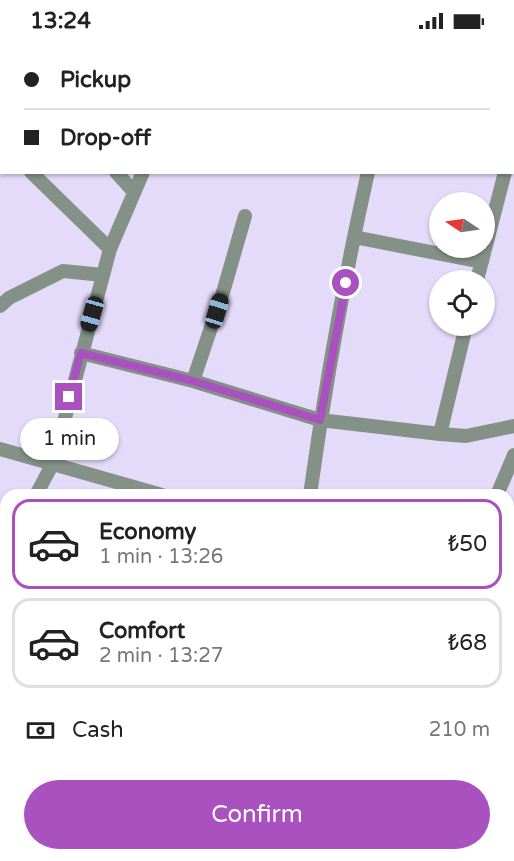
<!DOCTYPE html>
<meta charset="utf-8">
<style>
:root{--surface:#fff;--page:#f6f6f6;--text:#222;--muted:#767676;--line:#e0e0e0;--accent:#a951be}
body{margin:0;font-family:"Varela Round",sans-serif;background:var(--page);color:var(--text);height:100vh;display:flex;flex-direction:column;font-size:22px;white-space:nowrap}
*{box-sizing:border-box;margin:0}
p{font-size:20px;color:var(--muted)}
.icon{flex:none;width:33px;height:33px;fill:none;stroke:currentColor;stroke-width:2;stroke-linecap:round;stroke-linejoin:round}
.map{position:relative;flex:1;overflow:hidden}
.sheet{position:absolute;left:0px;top:447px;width:514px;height:372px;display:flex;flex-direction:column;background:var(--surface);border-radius:18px 18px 0 0;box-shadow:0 2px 4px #0004}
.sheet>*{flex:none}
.guide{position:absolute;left:0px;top:0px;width:514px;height:132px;box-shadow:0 2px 4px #0004;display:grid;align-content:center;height:132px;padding:0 24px;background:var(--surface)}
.needle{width:39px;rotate:283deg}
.tools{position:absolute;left:429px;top:150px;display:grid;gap:12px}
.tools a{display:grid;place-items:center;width:66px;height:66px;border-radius:50%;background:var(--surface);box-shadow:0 2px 4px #0004;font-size:30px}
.end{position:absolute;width:27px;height:27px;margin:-14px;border:8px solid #a951be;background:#fff;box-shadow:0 0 0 3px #fff}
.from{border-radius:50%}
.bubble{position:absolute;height:42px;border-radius:21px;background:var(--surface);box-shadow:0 2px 4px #0004;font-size:20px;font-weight:600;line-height:42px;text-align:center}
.car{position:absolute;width:18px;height:36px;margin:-18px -9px;border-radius:8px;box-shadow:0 0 4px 2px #0007;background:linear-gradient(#222 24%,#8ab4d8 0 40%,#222 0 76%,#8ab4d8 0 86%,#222 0)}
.guide b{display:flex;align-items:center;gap:21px;height:57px;font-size:22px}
.guide b+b{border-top:2px solid var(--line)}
.guide i{width:15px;height:15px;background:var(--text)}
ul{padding:10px 0 0;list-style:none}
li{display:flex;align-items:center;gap:18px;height:90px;margin:0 12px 9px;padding:0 12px;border:3px solid var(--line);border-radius:18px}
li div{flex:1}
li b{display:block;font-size:22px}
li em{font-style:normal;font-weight:600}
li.current{border-color:var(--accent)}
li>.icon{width:54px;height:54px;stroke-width:1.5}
.pay{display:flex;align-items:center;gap:15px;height:66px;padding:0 24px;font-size:22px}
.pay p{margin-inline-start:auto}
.action{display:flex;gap:12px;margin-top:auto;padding:12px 24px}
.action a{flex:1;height:69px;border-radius:36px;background:var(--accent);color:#fff;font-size:24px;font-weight:600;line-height:69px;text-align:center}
.status{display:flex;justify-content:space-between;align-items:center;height:42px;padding:0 30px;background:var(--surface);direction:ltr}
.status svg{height:16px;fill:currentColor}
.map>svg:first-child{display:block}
.education{fill:#e8ced6}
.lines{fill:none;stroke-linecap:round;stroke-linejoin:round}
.minor{stroke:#849187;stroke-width:14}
.major{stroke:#3b5041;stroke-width:15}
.route{stroke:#a951be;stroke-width:8}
</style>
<div class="status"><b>13:24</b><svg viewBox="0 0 49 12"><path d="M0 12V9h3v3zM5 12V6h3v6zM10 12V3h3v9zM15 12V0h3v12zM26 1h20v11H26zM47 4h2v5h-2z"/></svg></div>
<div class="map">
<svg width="514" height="819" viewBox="0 0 514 819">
<rect width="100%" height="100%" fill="#e4daf9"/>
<path class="education" d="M 509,768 L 514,772 L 514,819 L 291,819 L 294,813 L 508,813 Z"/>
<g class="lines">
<path class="minor" d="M 168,0 L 170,2
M 487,0 L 489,2
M 64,2 L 65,0
M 206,2 L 207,0
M 396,2 L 396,0
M 513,18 L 514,19
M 0,96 L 2,94
M 513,99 L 514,95
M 31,130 L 110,207
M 116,130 L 134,150
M 354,195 L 482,220
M 477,238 L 505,130
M 0,264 L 9,256 L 63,229 L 103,233
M 81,311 L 193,339 L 320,378 L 440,392 L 466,394 L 514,384
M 193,339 L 224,247 L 245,174
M 440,392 L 466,284
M 0,407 L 162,453
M 36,453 L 53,421 L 110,207 L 143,130
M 310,453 C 325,345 344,237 368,130
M 497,453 L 514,413
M 0,515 L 6,505
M 508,605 L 514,608
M 508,763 L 514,767
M 0,778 L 6,773"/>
<path class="major" d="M 0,671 L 6,676
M 205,813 L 215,819"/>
</g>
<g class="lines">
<path class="route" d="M 69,355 L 81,311 L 193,339 L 320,378 L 346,241"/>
</g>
</svg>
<div class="tools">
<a><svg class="needle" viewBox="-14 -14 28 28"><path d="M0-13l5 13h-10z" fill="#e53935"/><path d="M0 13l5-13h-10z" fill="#767676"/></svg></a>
<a><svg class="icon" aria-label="locate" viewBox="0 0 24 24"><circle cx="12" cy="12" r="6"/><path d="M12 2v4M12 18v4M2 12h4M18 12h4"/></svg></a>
</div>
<i class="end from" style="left:346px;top:241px"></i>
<i class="end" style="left:69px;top:355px"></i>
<div class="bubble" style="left:20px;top:376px;width:99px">1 min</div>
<i class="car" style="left:217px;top:269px;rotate:17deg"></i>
<i class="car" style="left:92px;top:272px;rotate:196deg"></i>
<div class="guide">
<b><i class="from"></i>Pickup</b>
<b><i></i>Drop-off</b>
</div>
<section class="sheet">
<ul>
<li class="current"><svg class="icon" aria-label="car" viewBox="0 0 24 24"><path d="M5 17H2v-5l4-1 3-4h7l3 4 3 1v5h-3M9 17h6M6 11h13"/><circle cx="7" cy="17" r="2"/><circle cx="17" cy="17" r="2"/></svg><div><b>Economy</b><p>1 min · 13:26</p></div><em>₺50</em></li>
<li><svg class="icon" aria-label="car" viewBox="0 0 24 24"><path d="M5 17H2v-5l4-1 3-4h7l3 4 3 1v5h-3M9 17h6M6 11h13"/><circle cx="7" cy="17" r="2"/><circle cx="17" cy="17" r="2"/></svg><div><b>Comfort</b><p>2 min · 13:27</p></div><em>₺68</em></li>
</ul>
<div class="pay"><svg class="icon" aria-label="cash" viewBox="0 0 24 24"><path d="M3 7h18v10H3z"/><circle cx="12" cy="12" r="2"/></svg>Cash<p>210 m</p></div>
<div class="action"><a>Confirm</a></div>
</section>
</div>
